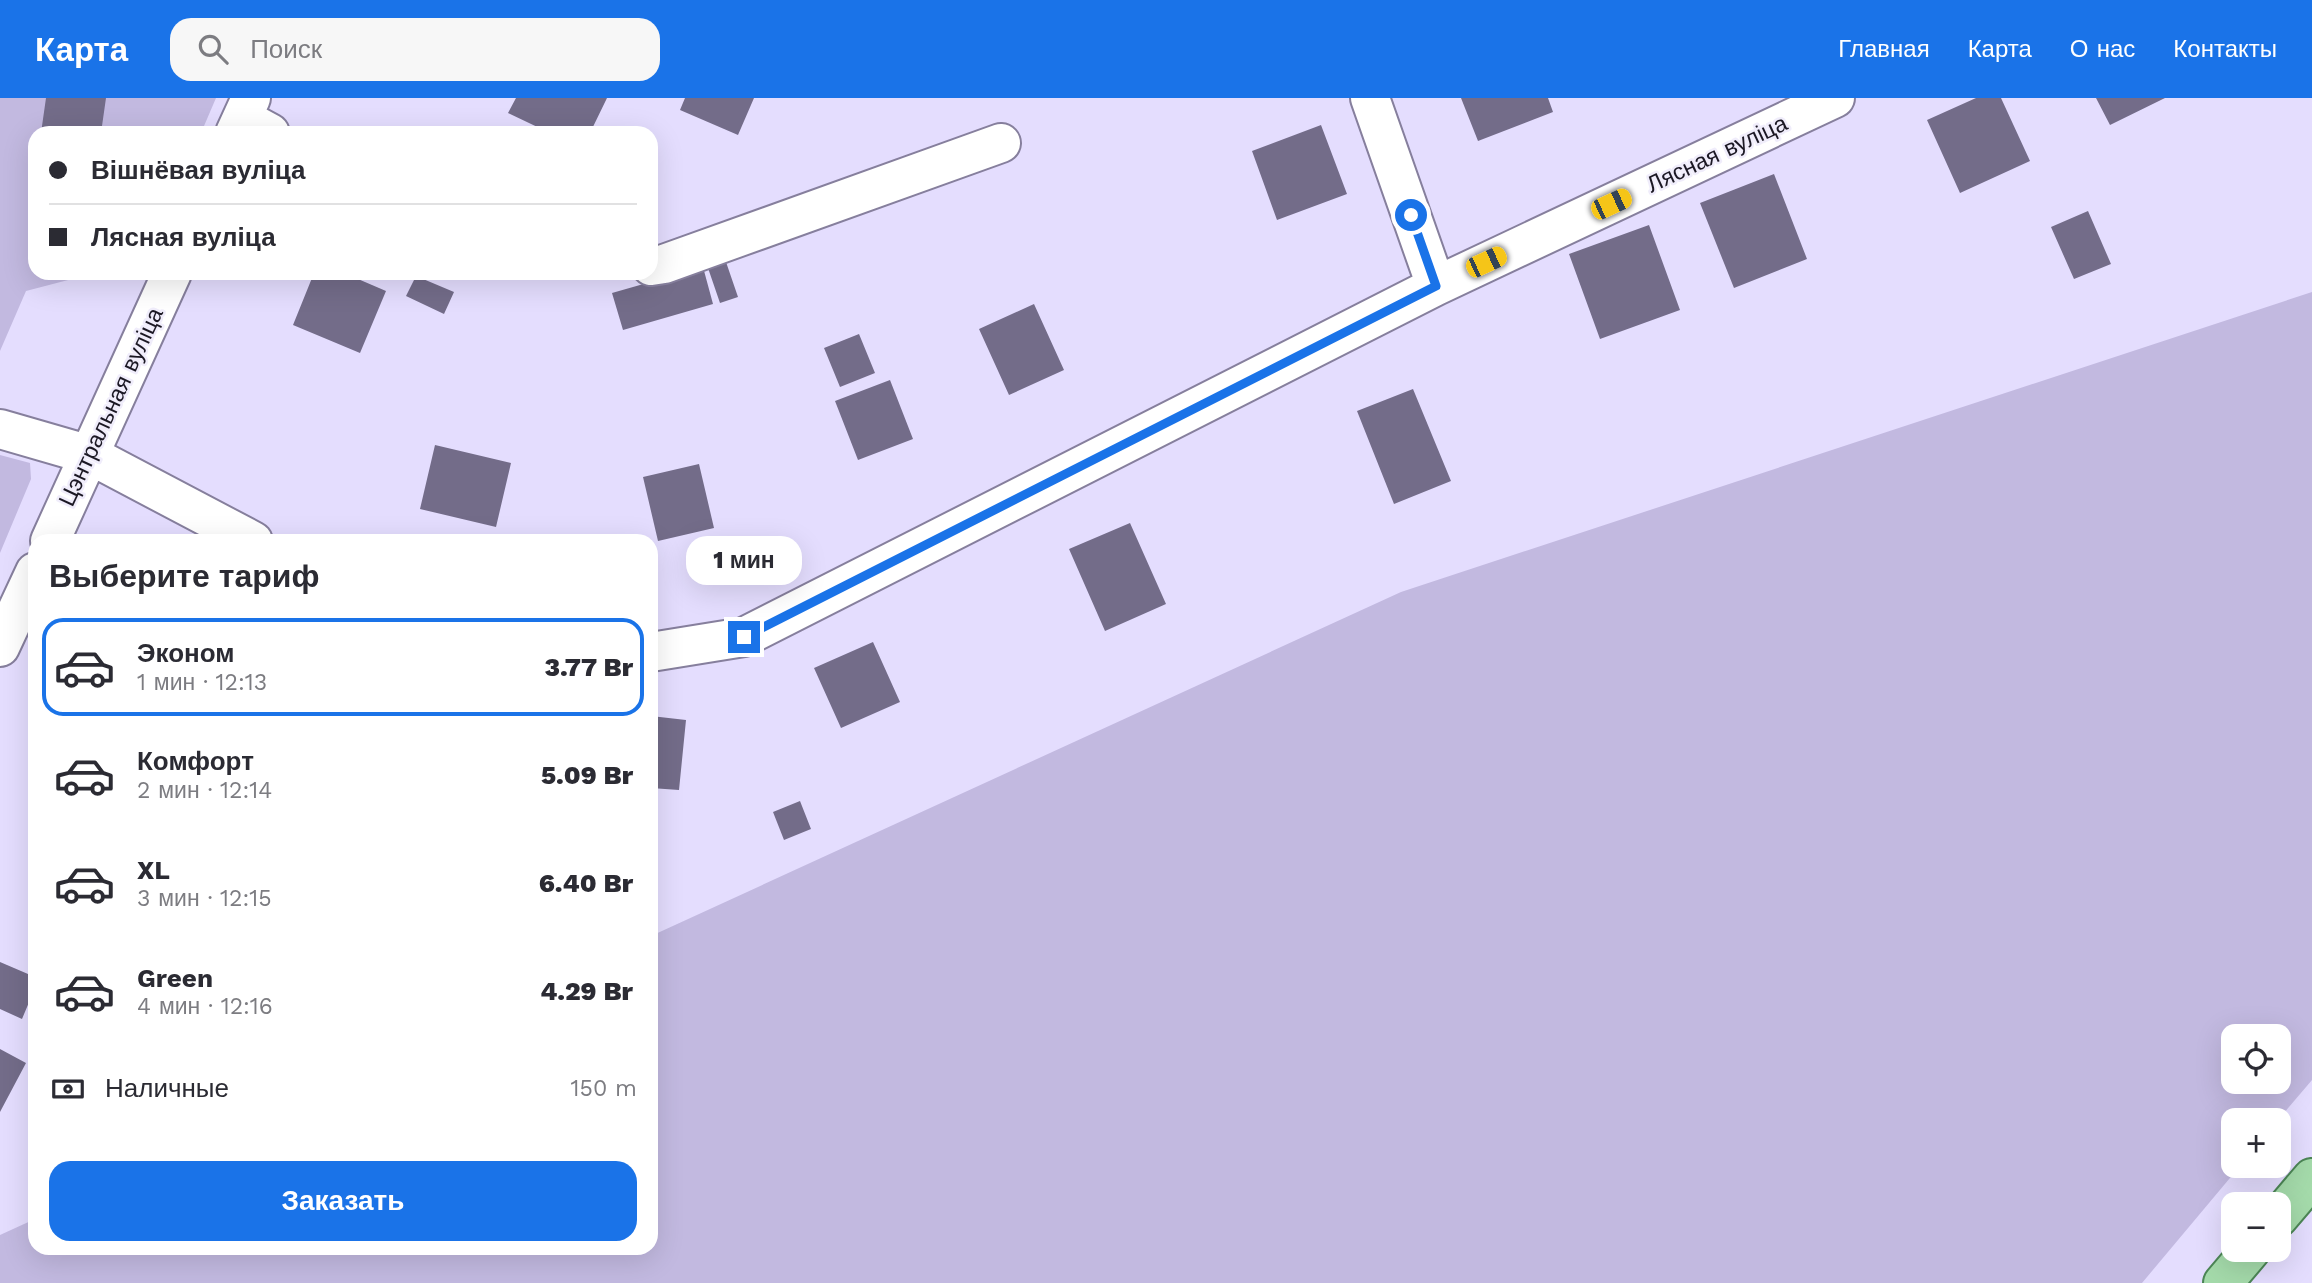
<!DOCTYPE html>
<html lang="ru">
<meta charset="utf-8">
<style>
:root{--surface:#fff;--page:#f7f7f7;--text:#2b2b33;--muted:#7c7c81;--line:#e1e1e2;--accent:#1a73e8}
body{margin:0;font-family:"Work Sans",sans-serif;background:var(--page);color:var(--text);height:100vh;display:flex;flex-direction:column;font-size:26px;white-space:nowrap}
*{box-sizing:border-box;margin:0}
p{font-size:23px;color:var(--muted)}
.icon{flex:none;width:38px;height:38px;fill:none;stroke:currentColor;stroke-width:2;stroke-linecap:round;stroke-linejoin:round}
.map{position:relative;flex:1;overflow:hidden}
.side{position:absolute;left:28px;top:436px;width:630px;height:721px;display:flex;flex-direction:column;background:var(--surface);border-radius:21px;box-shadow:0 7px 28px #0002}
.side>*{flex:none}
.banner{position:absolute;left:28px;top:28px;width:630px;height:154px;border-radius:21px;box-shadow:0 7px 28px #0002;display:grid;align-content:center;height:154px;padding:0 21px;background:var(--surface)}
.fabs{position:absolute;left:2221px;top:926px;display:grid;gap:14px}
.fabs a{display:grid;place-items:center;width:70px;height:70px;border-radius:14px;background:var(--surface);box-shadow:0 7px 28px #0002;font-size:35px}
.end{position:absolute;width:32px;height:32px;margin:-16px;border:9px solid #1a73e8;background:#fff;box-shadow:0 0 0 4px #fff}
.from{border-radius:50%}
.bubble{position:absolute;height:49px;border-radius:21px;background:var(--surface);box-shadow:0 7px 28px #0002;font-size:23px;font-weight:800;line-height:49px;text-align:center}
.car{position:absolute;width:21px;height:42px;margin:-21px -10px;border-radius:9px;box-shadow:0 0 5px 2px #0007;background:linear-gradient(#f5c518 24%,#345 0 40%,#f5c518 0 76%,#345 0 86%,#f5c518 0)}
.banner b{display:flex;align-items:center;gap:24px;height:66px;font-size:26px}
.banner b+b{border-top:2px solid var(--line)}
.banner i{width:18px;height:18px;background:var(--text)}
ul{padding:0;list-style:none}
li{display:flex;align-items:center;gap:21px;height:98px;margin:0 14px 10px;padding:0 7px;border:4px solid transparent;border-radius:21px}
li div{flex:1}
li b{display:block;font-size:26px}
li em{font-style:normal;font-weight:800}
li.active{border-color:var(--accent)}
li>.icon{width:63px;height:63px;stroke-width:1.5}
h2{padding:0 21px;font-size:32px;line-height:84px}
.pay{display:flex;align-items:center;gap:18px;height:77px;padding:0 21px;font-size:26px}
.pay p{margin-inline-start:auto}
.action{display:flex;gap:14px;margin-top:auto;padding:14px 21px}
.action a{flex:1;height:80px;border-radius:21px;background:var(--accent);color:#fff;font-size:28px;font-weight:800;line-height:80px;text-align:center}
header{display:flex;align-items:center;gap:42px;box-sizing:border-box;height:98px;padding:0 35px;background:var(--accent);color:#fff}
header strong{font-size:33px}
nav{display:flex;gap:38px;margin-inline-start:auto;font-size:24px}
.search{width:490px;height:63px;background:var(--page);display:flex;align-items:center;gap:18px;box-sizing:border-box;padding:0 24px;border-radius:21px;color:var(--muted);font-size:26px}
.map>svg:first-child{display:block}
.green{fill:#c2b9e0;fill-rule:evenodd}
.building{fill:#736c89}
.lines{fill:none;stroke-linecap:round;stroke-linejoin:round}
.minor-casing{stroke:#867f9d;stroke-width:42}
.major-casing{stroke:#4c8656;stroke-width:42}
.minor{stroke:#fff;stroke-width:38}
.major{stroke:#a4daaa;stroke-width:38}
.route{stroke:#1a73e8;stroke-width:9}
.labels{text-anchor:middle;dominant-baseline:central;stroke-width:5;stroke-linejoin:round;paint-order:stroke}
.street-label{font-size:23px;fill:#1b1824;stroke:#f0edfb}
</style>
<header>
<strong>Карта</strong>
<div class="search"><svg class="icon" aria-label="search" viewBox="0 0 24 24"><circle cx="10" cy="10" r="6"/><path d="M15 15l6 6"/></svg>Поиск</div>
<nav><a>Главная</a><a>Карта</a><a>О нас</a><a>Контакты</a></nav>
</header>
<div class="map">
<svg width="2312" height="1185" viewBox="0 0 2312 1185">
<rect width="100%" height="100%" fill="#e4ddfe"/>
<path class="green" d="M 0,0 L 216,0 L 201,35 L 35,35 L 35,175 L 95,175 L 26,193 L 0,253 Z
M 2312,194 L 2312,982 L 2278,1022 L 2233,1022 L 2233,1068 L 2240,1068 L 2142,1185 L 0,1185 L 0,1137 L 35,1121 L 35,1150 L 651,1150 L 651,838 L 1401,494 ZM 2278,938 L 2278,984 L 2233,984 L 2233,938 Z
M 0,357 L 30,365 L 31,381 L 0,455 Z"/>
<path class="building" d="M 46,0 L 106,0 L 101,35 L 41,35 Z
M 516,0 L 607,0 L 590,35 L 550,35 L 508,15 Z
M 685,0 L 754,0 L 738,37 L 680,12 Z
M 1461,0 L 1548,0 L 1553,14 L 1478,43 Z
M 1976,0 L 2001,0 L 2030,63 L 1960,95 L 1927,22 Z
M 2096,0 L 2165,0 L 2110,27 Z
M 1321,27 L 1347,96 L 1277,122 L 1252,53 Z
M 1774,76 L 1807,161 L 1734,190 L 1700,105 Z
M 2088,113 L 2111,166 L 2074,181 L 2051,129 Z
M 1649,127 L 1680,212 L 1600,241 L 1569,156 Z
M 726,164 L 738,199 L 720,205 L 708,170 Z
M 703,169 L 713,206 L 623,232 L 612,195 Z
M 314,175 L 344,175 L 386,193 L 360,255 L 293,227 Z
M 416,178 L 454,194 L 444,216 L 406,198 Z
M 1034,206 L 1064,272 L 1009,297 L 979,231 Z
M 859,236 L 875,275 L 840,289 L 824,250 Z
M 890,282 L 913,341 L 858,362 L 835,303 Z
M 1413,291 L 1451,383 L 1394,406 L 1357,313 Z
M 435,347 L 511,365 L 496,429 L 420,411 Z
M 699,366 L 714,430 L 658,443 L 643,379 Z
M 1130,425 L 1166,506 L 1105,533 L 1069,451 Z
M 873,544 L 900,604 L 841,630 L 814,570 Z
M 651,618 L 686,622 L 679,692 L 651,690 Z
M 800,703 L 811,731 L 784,742 L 773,714 Z
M 0,864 L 35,879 L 35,890 L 22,921 L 0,911 Z
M 0,951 L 26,965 L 0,1014 Z"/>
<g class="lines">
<g class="minor-casing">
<path id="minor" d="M 1370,0 L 1436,188
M 242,20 L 270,35
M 235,35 L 251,0
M 651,168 L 664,166 L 1001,45
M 0,331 L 90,357 L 253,443
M 50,443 L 172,175
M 0,549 L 35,474
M 651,554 L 744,539 L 1436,188 L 1835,0"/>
</g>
<g class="major-casing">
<path id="major" d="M 2278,1120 L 2312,1080
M 2223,1185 L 2251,1152"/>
</g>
<use href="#minor" class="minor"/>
<use href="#major" class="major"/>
</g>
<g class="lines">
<path class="route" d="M 744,539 L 1436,188 L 1411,117"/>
</g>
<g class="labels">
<g class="street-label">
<text transform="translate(1717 56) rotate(-25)">Лясная вуліца</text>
<text transform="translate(111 309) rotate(-65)">Цэнтральная вуліца</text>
</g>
</g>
</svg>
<div class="fabs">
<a><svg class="icon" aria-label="locate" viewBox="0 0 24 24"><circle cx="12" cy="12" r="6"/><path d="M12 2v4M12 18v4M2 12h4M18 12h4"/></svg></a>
<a>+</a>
<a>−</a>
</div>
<i class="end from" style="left:1411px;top:117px"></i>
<i class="end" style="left:744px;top:539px"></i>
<div class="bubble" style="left:686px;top:438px;width:116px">1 мин</div>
<i class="car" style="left:1611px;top:106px;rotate:65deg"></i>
<i class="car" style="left:1486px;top:164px;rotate:65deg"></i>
<div class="banner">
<b><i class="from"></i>Вішнёвая вуліца</b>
<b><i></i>Лясная вуліца</b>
</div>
<section class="side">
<h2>Выберите тариф</h2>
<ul>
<li class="active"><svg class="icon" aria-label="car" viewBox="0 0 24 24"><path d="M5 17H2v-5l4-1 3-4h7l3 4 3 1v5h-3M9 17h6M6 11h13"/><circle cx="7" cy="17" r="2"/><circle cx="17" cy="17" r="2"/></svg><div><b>Эконом</b><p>1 мин · 12:13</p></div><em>3.77 Br</em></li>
<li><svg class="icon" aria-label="car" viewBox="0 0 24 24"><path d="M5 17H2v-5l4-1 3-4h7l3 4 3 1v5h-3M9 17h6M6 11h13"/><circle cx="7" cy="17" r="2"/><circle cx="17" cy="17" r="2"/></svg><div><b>Комфорт</b><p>2 мин · 12:14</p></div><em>5.09 Br</em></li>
<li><svg class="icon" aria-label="car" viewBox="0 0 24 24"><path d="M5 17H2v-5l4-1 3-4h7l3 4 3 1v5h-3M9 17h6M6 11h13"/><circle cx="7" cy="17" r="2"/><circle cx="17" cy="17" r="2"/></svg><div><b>XL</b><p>3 мин · 12:15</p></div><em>6.40 Br</em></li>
<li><svg class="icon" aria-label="car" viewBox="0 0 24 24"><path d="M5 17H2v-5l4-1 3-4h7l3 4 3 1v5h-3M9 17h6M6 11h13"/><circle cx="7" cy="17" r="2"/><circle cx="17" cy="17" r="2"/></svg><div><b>Green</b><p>4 мин · 12:16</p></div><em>4.29 Br</em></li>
</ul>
<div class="pay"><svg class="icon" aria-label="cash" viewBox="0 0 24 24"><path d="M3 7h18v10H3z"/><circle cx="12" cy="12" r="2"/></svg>Наличные<p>150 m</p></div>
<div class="action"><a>Заказать</a></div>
</section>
</div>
